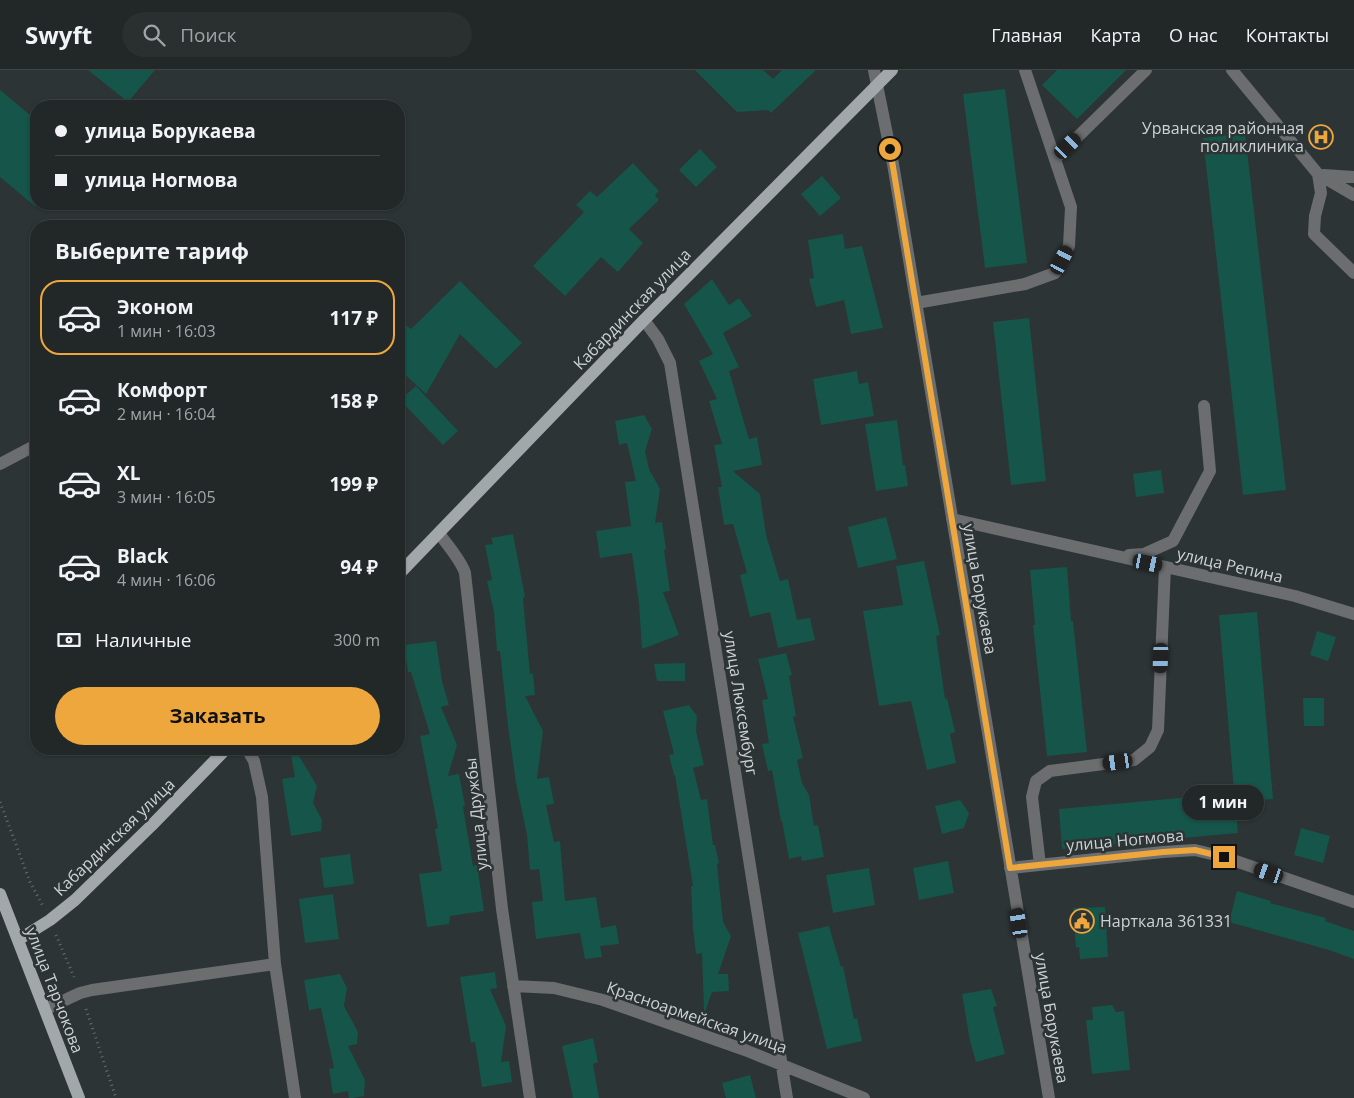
<!DOCTYPE html>
<html lang="ru">
<meta charset="utf-8">
<style>
:root{--surface:#222728;--page:#2a2f30;--text:#f1f3f6;--muted:#a2a5a8;--line:#3f4445;--accent:#eea73d}
body{margin:0;font-family:"Open Sans",sans-serif;background:var(--page);color:var(--text);height:100vh;display:flex;flex-direction:column;font-size:19px;white-space:nowrap}
*{box-sizing:border-box;margin:0}
p{font-size:16px;color:var(--muted)}
.icon{flex:none;width:28px;height:28px;fill:none;stroke:currentColor;stroke-width:2;stroke-linecap:round;stroke-linejoin:round}
.map{position:relative;flex:1;overflow:hidden}
.sheet{position:absolute;left:30px;top:150px;width:375px;height:535px;display:flex;flex-direction:column;background:var(--surface);border-radius:20px;box-shadow:0 1px 4px #0004,0 0 0 1px var(--line)}
.sheet>*{flex:none}
.guide{position:absolute;left:30px;top:30px;width:375px;height:110px;border-radius:20px;box-shadow:0 1px 4px #0004,0 0 0 1px var(--line);display:grid;align-content:center;height:110px;padding:0 25px;background:var(--surface)}
.end{position:absolute;width:22px;height:22px;margin:-11px;border:6px solid #eea73d;background:#111;box-shadow:0 0 0 2px #111}
.from{border-radius:50%}
.bubble{position:absolute;height:35px;border-radius:18px;background:var(--surface);box-shadow:0 1px 4px #0004,0 0 0 1px var(--line);font-size:16px;font-weight:700;line-height:35px;text-align:center}
.car{position:absolute;width:15px;height:30px;margin:-15px -8px;border-radius:6px;box-shadow:0 0 4px 1px #0007;background:linear-gradient(#222 24%,#8ab4d8 0 40%,#222 0 76%,#8ab4d8 0 86%,#222 0)}
.guide b{display:flex;align-items:center;gap:18px;height:48px;font-size:19px}
.guide b+b{border-top:1px solid var(--line)}
.guide i{width:12px;height:12px;background:var(--text)}
ul{padding:0;list-style:none}
li{display:flex;align-items:center;gap:15px;height:75px;margin:0 10px 8px;padding:0 15px;border:2px solid transparent;border-radius:20px}
li div{flex:1}
li b{display:block;font-size:19px}
li em{font-style:normal;font-weight:700}
li.current{border-color:var(--accent)}
li>.icon{width:45px;height:45px;stroke-width:1.5}
h2{padding:0 25px;font-size:22px;line-height:60px}
.pay{display:flex;align-items:center;gap:12px;height:55px;padding:0 25px;font-size:19px}
.pay p{margin-inline-start:auto}
.button{display:flex;gap:10px;margin-top:auto;padding:10px 25px}
.button a{flex:1;height:58px;border-radius:30px;background:var(--accent);color:#111;font-size:20px;font-weight:700;line-height:58px;text-align:center}
header{display:flex;align-items:center;gap:30px;box-sizing:border-box;height:70px;padding:0 25px;background:var(--surface);border-bottom:1px solid var(--line)}
header strong{font-size:24px}
nav{display:flex;gap:28px;margin-inline-start:auto;font-size:18px}
.search{width:350px;height:45px;background:var(--page);display:flex;align-items:center;gap:12px;box-sizing:border-box;padding:0 18px;border-radius:28px;color:var(--muted);font-size:19px}
.map>svg:first-child{display:block}
.building{fill:#15554a}
.lines{fill:none;stroke-linecap:round;stroke-linejoin:round}
.path{stroke:#696e6f;stroke-width:3;stroke-dasharray:1 4;stroke-linecap:butt}
.minor{stroke:#6b6d6f;stroke-width:12}
.major{stroke:#a1a7aa;stroke-width:12}
.route{stroke:#eea73d;stroke-width:6}
.labels{text-anchor:middle;dominant-baseline:central;stroke-width:5;stroke-linejoin:round;paint-order:stroke}
.poi-label{font-size:16px;fill:#ced2d3;stroke:#2d3435;text-anchor:end}
.street-label{font-size:16px;fill:#ced2d3;stroke:#2d3435}
</style>
<header>
<strong>Swyft</strong>
<div class="search"><svg class="icon" aria-label="search" viewBox="0 0 24 24"><circle cx="10" cy="10" r="6"/><path d="M15 15l6 6"/></svg>Поиск</div>
<nav><a>Главная</a><a>Карта</a><a>О нас</a><a>Контакты</a></nav>
</header>
<div class="map">
<svg width="1354" height="1028" viewBox="0 0 1354 1028">
<rect width="100%" height="100%" fill="#2d3435"/>
<path class="building" d="M 88,0 L 155,0 L 128,32 Z
M 695,0 L 763,0 L 773,9 L 782,0 L 816,0 L 771,43 L 768,40 L 737,42 Z
M 1057,0 L 1126,0 L 1077,49 L 1042,15 Z
M 1005,19 L 1027,193 L 985,198 L 963,24 Z
M 0,20 L 36,50 L 36,137 L 0,107 Z
M 1245,63 L 1286,420 L 1243,425 L 1203,68 Z
M 700,79 L 717,97 L 696,117 L 679,100 Z
M 633,93 L 659,121 L 655,125 L 659,130 L 629,159 L 643,173 L 618,202 L 601,187 L 565,226 L 533,196 L 584,142 L 576,135 L 590,121 L 597,127 Z
M 822,106 L 841,128 L 820,146 L 801,124 Z
M 843,164 L 845,179 L 862,176 L 883,258 L 851,264 L 844,230 L 816,237 L 809,209 L 814,208 L 808,170 Z
M 712,209 L 729,235 L 739,228 L 752,246 L 723,263 L 739,297 L 729,301 L 749,369 L 757,367 L 762,395 L 733,401 L 760,424 L 766,465 L 780,511 L 788,509 L 797,550 L 810,548 L 815,570 L 778,578 L 770,542 L 750,547 L 740,505 L 747,503 L 733,454 L 724,455 L 718,417 L 722,417 L 714,375 L 722,374 L 709,331 L 717,329 L 699,291 L 713,284 L 684,234 Z
M 460,211 L 522,273 L 496,299 L 460,264 L 426,324 L 399,299 L 399,250 L 411,259 Z
M 1029,248 L 1046,411 L 1011,415 L 993,252 Z
M 857,301 L 859,314 L 868,312 L 874,346 L 821,355 L 813,309 Z
M 416,316 L 458,361 L 443,375 L 400,330 Z
M 644,345 L 652,359 L 645,381 L 649,399 L 660,419 L 655,453 L 662,452 L 666,479 L 664,480 L 670,521 L 663,522 L 679,565 L 642,579 L 639,534 L 632,483 L 600,488 L 596,461 L 631,456 L 625,412 L 636,411 L 627,373 L 619,375 L 615,351 Z
M 897,350 L 903,395 L 905,395 L 908,416 L 876,421 L 865,354 Z
M 1161,400 L 1164,423 L 1136,427 L 1133,404 Z
M 886,447 L 897,489 L 858,498 L 848,457 Z
M 513,464 L 525,527 L 523,528 L 530,604 L 533,603 L 535,625 L 525,626 L 543,661 L 537,709 L 549,707 L 554,734 L 546,735 L 554,772 L 560,771 L 565,831 L 596,827 L 601,858 L 616,855 L 619,874 L 600,876 L 602,887 L 585,889 L 580,863 L 536,869 L 532,832 L 543,831 L 539,799 L 530,800 L 527,765 L 516,713 L 508,656 L 500,581 L 497,581 L 494,542 L 487,511 L 492,510 L 485,475 L 493,474 L 491,468 Z
M 924,491 L 940,565 L 936,566 L 945,629 L 947,628 L 955,662 L 950,664 L 956,693 L 927,700 L 911,631 L 879,636 L 863,541 L 903,535 L 896,496 Z
M 1067,497 L 1071,551 L 1073,551 L 1087,682 L 1047,686 L 1033,555 L 1035,555 L 1030,500 Z
M 1257,542 L 1273,729 L 1235,732 L 1219,545 Z
M 1317,561 L 1336,567 L 1328,591 L 1310,585 Z
M 436,571 L 442,611 L 449,635 L 441,637 L 457,675 L 448,706 L 459,704 L 465,736 L 463,737 L 473,796 L 477,795 L 484,841 L 450,846 L 449,854 L 427,857 L 419,804 L 442,801 L 435,759 L 438,758 L 420,666 L 430,664 L 411,602 L 408,602 L 404,575 Z
M 786,583 L 792,605 L 789,606 L 796,646 L 793,647 L 803,688 L 797,690 L 802,713 L 809,725 L 814,756 L 818,755 L 824,787 L 802,791 L 801,786 L 789,789 L 782,751 L 781,751 L 772,700 L 768,701 L 762,674 L 769,673 L 762,630 L 768,629 L 758,589 Z
M 685,593 L 685,611 L 657,611 L 654,594 Z
M 1303,628 L 1324,628 L 1324,656 L 1304,656 Z
M 689,635 L 697,646 L 696,661 L 704,695 L 693,698 L 701,730 L 707,729 L 713,775 L 715,775 L 719,793 L 717,794 L 723,852 L 731,866 L 718,904 L 728,904 L 729,921 L 712,922 L 705,942 L 704,941 L 702,883 L 696,884 L 693,859 L 691,816 L 693,816 L 675,705 L 674,705 L 669,685 L 674,684 L 663,641 Z
M 290,679 L 295,679 L 317,716 L 313,733 L 322,750 L 321,761 L 291,766 L 282,709 L 295,707 Z
M 1234,723 L 1238,763 L 1062,779 L 1059,739 Z
M 960,730 L 969,743 L 964,758 L 942,764 L 935,736 Z
M 1301,758 L 1330,766 L 1323,793 L 1294,785 Z
M 350,784 L 354,814 L 324,818 L 320,788 Z
M 948,791 L 954,823 L 919,830 L 913,798 Z
M 869,798 L 875,835 L 833,843 L 826,805 Z
M 1237,821 L 1271,831 L 1270,833 L 1326,848 L 1325,851 L 1354,861 L 1354,889 L 1329,880 L 1229,852 Z
M 333,824 L 339,869 L 305,873 L 299,829 Z
M 1105,837 L 1108,887 L 1080,889 L 1079,877 L 1076,878 L 1073,838 Z
M 829,856 L 841,897 L 843,896 L 854,949 L 857,948 L 862,971 L 827,979 L 798,863 Z
M 495,902 L 497,918 L 490,919 L 506,956 L 501,992 L 509,991 L 512,1012 L 482,1017 L 475,972 L 471,973 L 460,907 Z
M 340,904 L 347,918 L 344,936 L 358,962 L 357,974 L 348,976 L 365,1010 L 364,1026 L 353,1028 L 349,1028 L 348,1021 L 333,1024 L 329,999 L 334,998 L 321,938 L 309,940 L 304,910 Z
M 991,919 L 997,936 L 993,937 L 1005,984 L 976,992 L 970,971 L 962,924 Z
M 1112,935 L 1116,942 L 1124,941 L 1130,1000 L 1092,1004 L 1086,950 L 1093,950 L 1092,937 Z
M 593,968 L 598,992 L 593,994 L 599,1028 L 573,1028 L 562,976 Z
M 750,1005 L 756,1028 L 726,1028 L 722,1013 Z"/>
<g class="lines">
<path class="path" d="M 0,732 L 30,812 L 43,836
M 56,865 L 74,907
M 86,939 L 116,1028"/>
<path class="minor" d="M 874,0 L 893,94 L 1049,1028
M 1232,0 L 1318,104 L 1321,123 L 1315,146 L 1314,164 L 1354,203
M 1055,89 L 1146,0
M 1318,104 L 1354,125
M 1324,105 L 1354,107
M 916,233 L 1025,214 L 1055,203 L 1069,176 L 1071,137 L 1025,0
M 644,250 L 658,269 L 670,293 L 787,1028
M 0,394 L 36,375
M 952,449 L 1295,526 L 1354,544
M 439,463 C 447,475 461,490 465,503 L 502,839 L 530,1028
M 1129,485 L 1144,484 L 1173,471 L 1210,401 L 1204,336
M 247,679 L 254,691 L 262,727 L 275,894 L 295,1028
M 1040,795 L 1032,727 L 1036,711 L 1050,701 L 1134,690 L 1150,677 L 1158,660 L 1165,497
M 1010,798 L 1163,782 L 1195,780 L 1224,787 L 1354,832
M 513,916 L 554,918 L 603,930 L 745,980 L 864,1028
M 46,939 L 80,923 L 92,920 L 275,894"/>
<path class="major" d="M 399,504 L 644,250 L 892,0
M 0,824 L 79,1028
M 18,870 L 50,850 L 75,830 L 152,755 L 226,679"/>
</g>
<g class="lines">
<path class="route" d="M 890,79 L 1010,798 L 1163,782 L 1195,780 L 1224,787"/>
</g>
<defs>
<g id="hospital-ring" transform="scale(1.25)"><circle r="9.5" fill="#2d3435" stroke="#eea73d" stroke-width="1.5"/><path d="M-5-5h3v3.5h4V-5h3V5h-3V1.5h-4V5h-3Z" fill="#eea73d"/></g>
<g id="civic-ring" transform="scale(1.25)"><circle r="9.5" fill="#2d3435" stroke="#eea73d" stroke-width="1.5"/><path d="M-.6-6.5H3V-4.5H.6V-3L4-1V1h2V6H-6V1h2V-1L-.6-3ZM-1.2 2.5V6h2.4V2.5Z" fill="#eea73d"/></g>
</defs>
<g fill-rule="evenodd">
<use href="#hospital-ring" x="1321" y="67"/>
<use href="#civic-ring" x="1082" y="851"/>
</g>
<g class="labels">
<g class="poi-label">
<text x="1304" y="58">Урванская районная<tspan x="1304" dy="18">поликлиника</tspan></text>
<text x="1100" y="851" text-anchor="start">Нарткала 361331</text>
</g>
<g class="street-label">
<text transform="translate(632 239) rotate(-46)">Кабардинская улица</text>
<text transform="translate(1230 495) rotate(13)">улица Репина</text>
<text transform="translate(980 519) rotate(80)">улица Борукаева</text>
<text transform="translate(741 633) rotate(81)">улица Люксембург</text>
<text transform="translate(476 744) rotate(-96)">улица Дружбы</text>
<text transform="translate(114 767) rotate(-44)">Кабардинская улица</text>
<text transform="translate(1125 770) rotate(-5)">улица Ногмова</text>
<text transform="translate(55 920) rotate(69)">улица Тарчокова</text>
<text transform="translate(697 947) rotate(19)">Красноармейская улица</text>
<text transform="translate(1052 948) rotate(80)">улица Борукаева</text>
</g>
</g>
</svg>
<i class="end from" style="left:890px;top:79px"></i>
<i class="end" style="left:1224px;top:787px"></i>
<div class="bubble" style="left:1182px;top:715px;width:82px">1 мин</div>
<i class="car" style="left:1068px;top:76px;rotate:46deg"></i>
<i class="car" style="left:1062px;top:190px;rotate:28deg"></i>
<i class="car" style="left:1148px;top:493px;rotate:102deg"></i>
<i class="car" style="left:1161px;top:588px;rotate:182deg"></i>
<i class="car" style="left:1118px;top:692px;rotate:262deg"></i>
<i class="car" style="left:1269px;top:803px;rotate:289deg"></i>
<i class="car" style="left:1019px;top:853px;rotate:351deg"></i>
<div class="guide">
<b><i class="from"></i>улица Борукаева</b>
<b><i></i>улица Ногмова</b>
</div>
<section class="sheet">
<h2>Выберите тариф</h2>
<ul>
<li class="current"><svg class="icon" aria-label="car" viewBox="0 0 24 24"><path d="M5 17H2v-5l4-1 3-4h7l3 4 3 1v5h-3M9 17h6M6 11h13"/><circle cx="7" cy="17" r="2"/><circle cx="17" cy="17" r="2"/></svg><div><b>Эконом</b><p>1 мин · 16:03</p></div><em>117 ₽</em></li>
<li><svg class="icon" aria-label="car" viewBox="0 0 24 24"><path d="M5 17H2v-5l4-1 3-4h7l3 4 3 1v5h-3M9 17h6M6 11h13"/><circle cx="7" cy="17" r="2"/><circle cx="17" cy="17" r="2"/></svg><div><b>Комфорт</b><p>2 мин · 16:04</p></div><em>158 ₽</em></li>
<li><svg class="icon" aria-label="car" viewBox="0 0 24 24"><path d="M5 17H2v-5l4-1 3-4h7l3 4 3 1v5h-3M9 17h6M6 11h13"/><circle cx="7" cy="17" r="2"/><circle cx="17" cy="17" r="2"/></svg><div><b>XL</b><p>3 мин · 16:05</p></div><em>199 ₽</em></li>
<li><svg class="icon" aria-label="car" viewBox="0 0 24 24"><path d="M5 17H2v-5l4-1 3-4h7l3 4 3 1v5h-3M9 17h6M6 11h13"/><circle cx="7" cy="17" r="2"/><circle cx="17" cy="17" r="2"/></svg><div><b>Black</b><p>4 мин · 16:06</p></div><em>94 ₽</em></li>
</ul>
<div class="pay"><svg class="icon" aria-label="cash" viewBox="0 0 24 24"><path d="M3 7h18v10H3z"/><circle cx="12" cy="12" r="2"/></svg>Наличные<p>300 m</p></div>
<div class="button"><a>Заказать</a></div>
</section>
</div>
